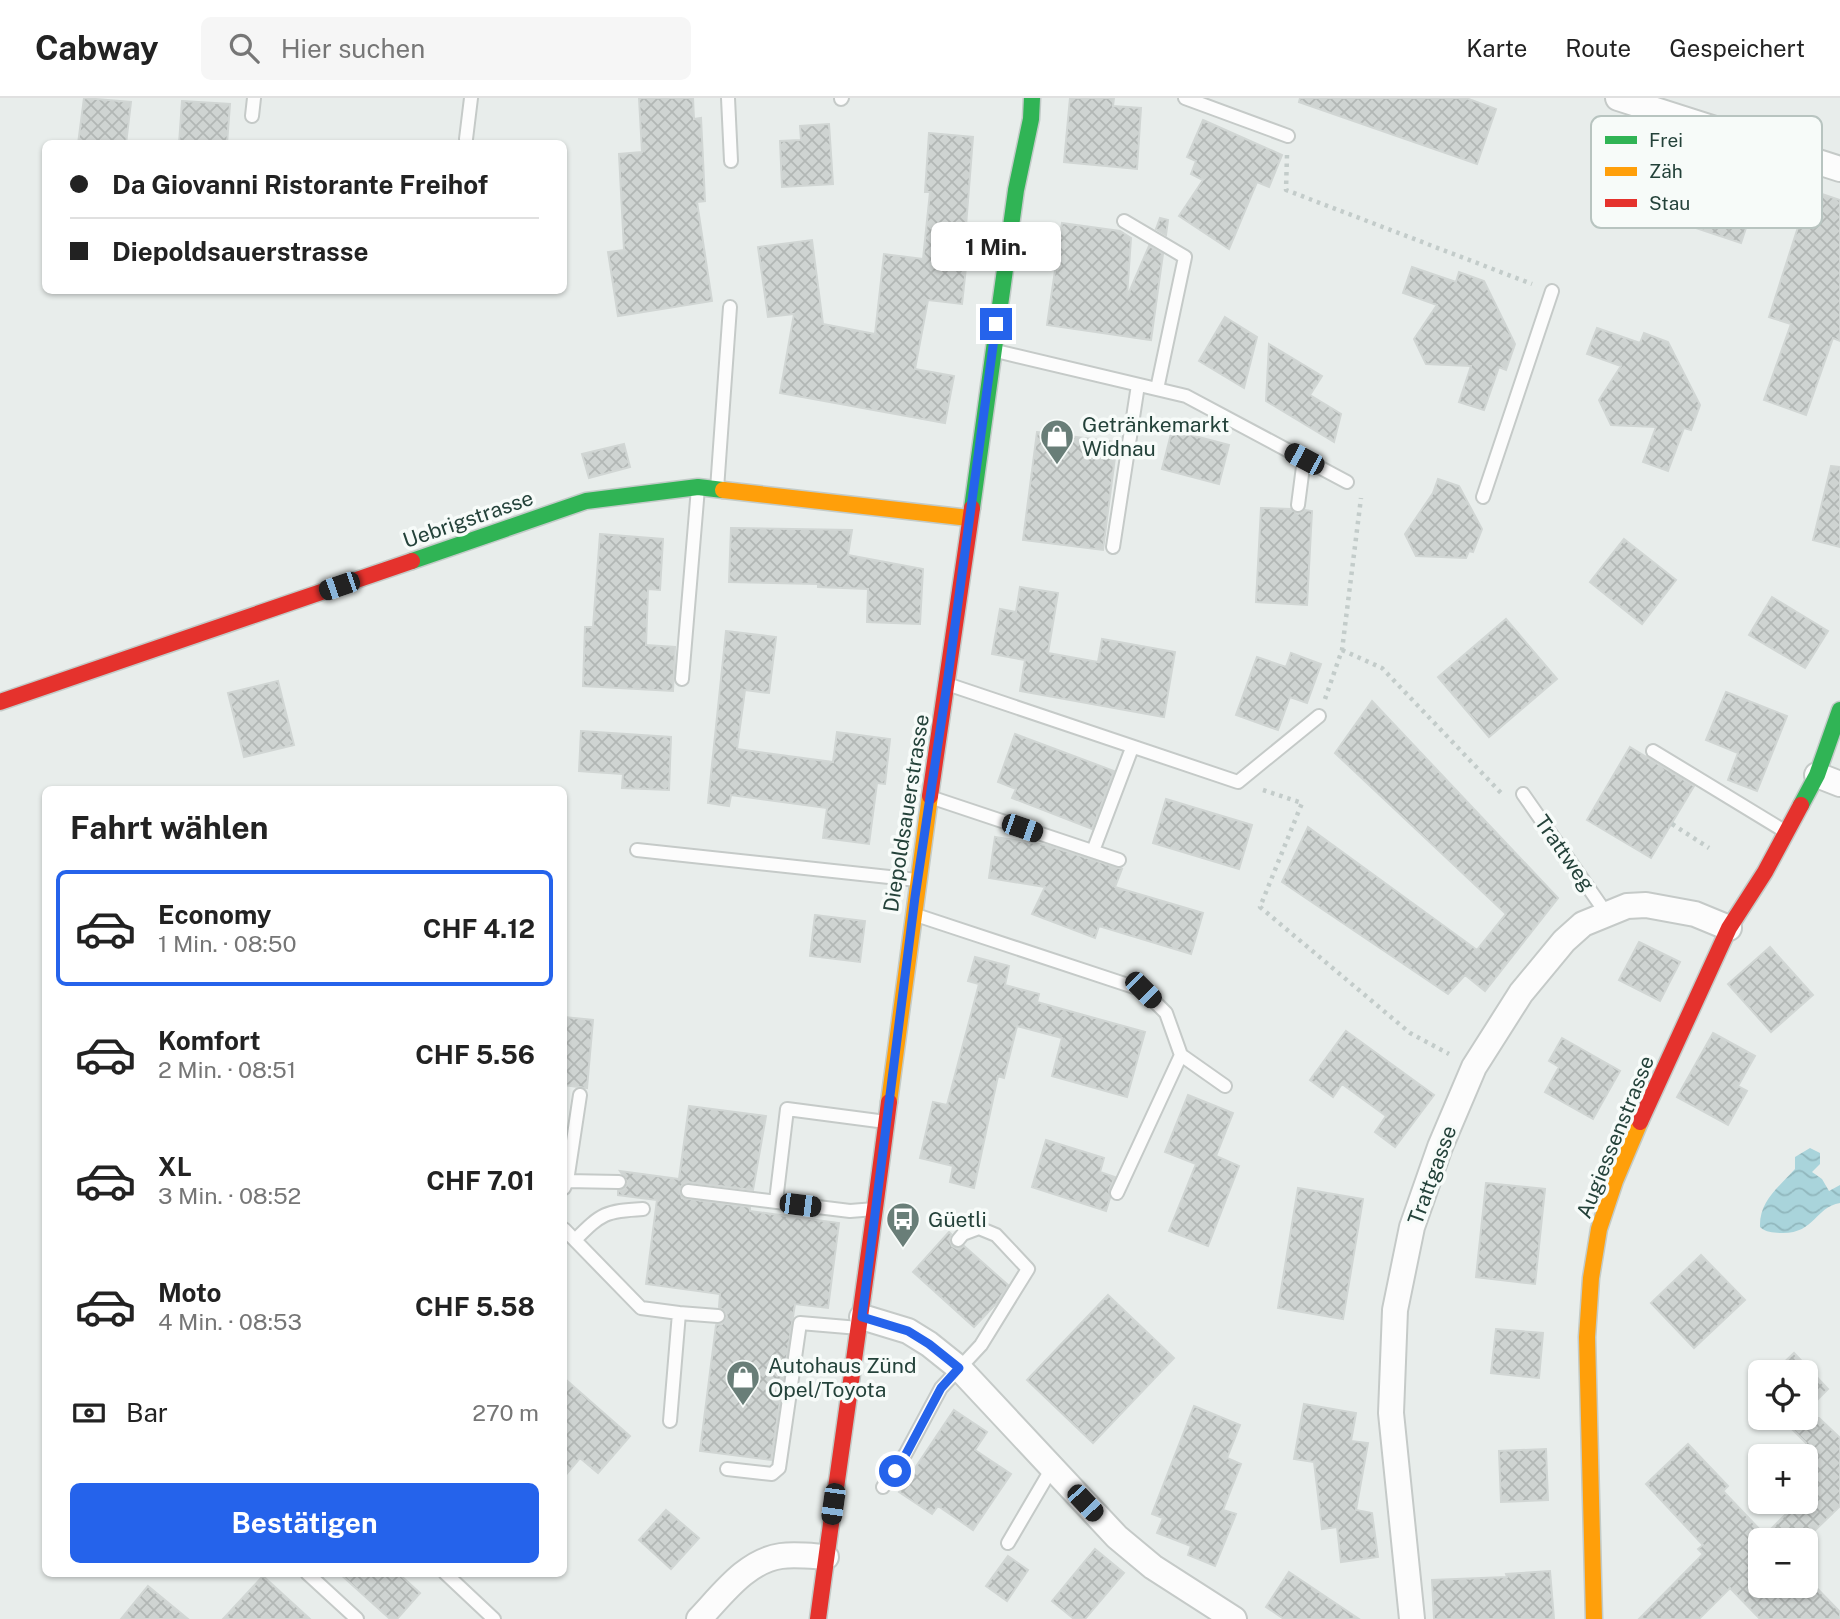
<!DOCTYPE html>
<html lang="de">
<meta charset="utf-8">
<style>
:root{--surface:#fff;--page:#f6f6f6;--text:#222;--muted:#767676;--line:#e0e0e0;--accent:#2563eb}
body{margin:0;font-family:"Public Sans",sans-serif;background:var(--page);color:var(--text);height:100vh;display:flex;flex-direction:column;font-size:26px;white-space:nowrap}
*{box-sizing:border-box;margin:0}
p{font-size:23px;color:var(--muted)}
.icon{flex:none;width:38px;height:38px;fill:none;stroke:currentColor;stroke-width:2;stroke-linecap:round;stroke-linejoin:round}
.map{position:relative;flex:1;overflow:hidden}
.side{position:absolute;left:42px;top:688px;width:525px;height:791px;display:flex;flex-direction:column;background:var(--surface);border-radius:10px;box-shadow:0 2px 5px #0004}
.side>*{flex:none}
.banner{position:absolute;left:42px;top:42px;width:525px;height:154px;border-radius:10px;box-shadow:0 2px 5px #0004;display:grid;align-content:center;height:154px;padding:0 28px;background:var(--surface)}
.buttons{position:absolute;left:1748px;top:1262px;display:grid;gap:14px}
.buttons a{display:grid;place-items:center;width:70px;height:70px;border-radius:10px;background:var(--surface);box-shadow:0 2px 5px #0004;font-size:35px}
.end{position:absolute;width:32px;height:32px;margin:-16px;border:9px solid #2563eb;background:#fff;box-shadow:0 0 0 4px #fff}
.from{border-radius:50%}
.bubble{position:absolute;height:49px;border-radius:10px;background:var(--surface);box-shadow:0 2px 5px #0004;font-size:23px;font-weight:700;line-height:49px;text-align:center}
.car{position:absolute;width:21px;height:42px;margin:-21px -10px;border-radius:9px;box-shadow:0 0 5px 2px #0007;background:linear-gradient(#222 24%,#8ab4d8 0 40%,#222 0 76%,#8ab4d8 0 86%,#222 0)}
.banner b{display:flex;align-items:center;gap:24px;height:66px;font-size:26px}
.banner b+b{border-top:2px solid var(--line)}
.banner i{width:18px;height:18px;background:var(--text)}
ul{padding:0;list-style:none}
li{display:flex;align-items:center;gap:21px;height:116px;margin:0 14px 10px;padding:0 14px;border:4px solid transparent;border-radius:10px}
li div{flex:1}
li b{display:block;font-size:26px}
li em{font-style:normal;font-weight:700}
li.current{border-color:var(--accent)}
li>.icon{width:63px;height:63px;stroke-width:1.5}
h2{padding:0 28px;font-size:32px;line-height:84px}
.pay{display:flex;align-items:center;gap:18px;height:77px;padding:0 28px;font-size:26px}
.pay p{margin-inline-start:auto}
.button{display:flex;gap:14px;margin-top:auto;padding:14px 28px}
.button a{flex:1;height:80px;border-radius:10px;background:var(--accent);color:#fff;font-size:28px;font-weight:700;line-height:80px;text-align:center}
header{display:flex;align-items:center;gap:42px;box-sizing:border-box;height:98px;padding:0 35px;background:var(--surface);border-bottom:2px solid var(--line)}
header strong{font-size:33px}
nav{display:flex;gap:38px;margin-inline-start:auto;font-size:24px}
.search{width:490px;height:63px;background:var(--page);display:flex;align-items:center;gap:18px;box-sizing:border-box;padding:0 24px;border-radius:10px;color:var(--muted);font-size:26px}
.map>svg:first-child{display:block}
.water{fill:url(#water-waves)}
.building{fill:url(#building-cross-hatch);stroke:#d1d6d4;stroke-width:2}
.lines{fill:none;stroke-linecap:round;stroke-linejoin:round}
.lane-casing{stroke:#c5cac8;stroke-width:16}
.street-casing{stroke:#c5cac8;stroke-width:28}
.fast-casing{stroke:#c3cbc8;stroke-width:19}
.slow-casing{stroke:#c3cbc8;stroke-width:19}
.jam-casing{stroke:#c3cbc8;stroke-width:19}
.path{stroke:#c3ccca;stroke-width:4.5;stroke-dasharray:3.5 5;stroke-linecap:butt}
.lane{stroke:#fcfcfc;stroke-width:12}
.street{stroke:#fcfcfc;stroke-width:24}
.fast{stroke:#30b455;stroke-width:16}
.slow{stroke:#ff9f0a;stroke-width:16}
.jam{stroke:#e5322d;stroke-width:16}
.route{stroke:#2563eb;stroke-width:9}
.labels{text-anchor:middle;dominant-baseline:central;stroke-width:7;stroke-linejoin:round;paint-order:stroke}
.poi-label{font-size:21px;fill:#24423a;stroke:#f7fbf9;text-anchor:start}
.street-label{font-size:21px;fill:#24423a;stroke:#f7fbf9}
.key{fill:#f7fbf9;stroke:#b8c4c0;stroke-width:2}
.key-label{font-size:19px;fill:#24423a}
</style>
<header>
<strong>Cabway</strong>
<div class="search"><svg class="icon" aria-label="search" viewBox="0 0 24 24"><circle cx="10" cy="10" r="6"/><path d="M15 15l6 6"/></svg>Hier suchen</div>
<nav><a>Karte</a><a>Route</a><a>Gespeichert</a></nav>
</header>
<div class="map">
<svg width="1840" height="1521" viewBox="0 0 1840 1521">
<defs>
<pattern id="water-waves" width="16" height="10" patternUnits="userSpaceOnUse" patternTransform="scale(1.75)"><rect width="16" height="10" fill="#a9d4db"/><path d="M0 5q4-4 8 0t8 0" fill="none" stroke="#91b7bd"/></pattern>
<pattern id="building-cross-hatch" width="8" height="8" patternUnits="userSpaceOnUse" patternTransform="scale(1.75)"><rect width="8" height="8" fill="#cfd4d2"/><path d="M0 0l8 8M0 8l8-8" fill="none" stroke="#b2b7b5"/></pattern>
</defs>
<rect width="100%" height="100%" fill="#e8edeb"/>
<path class="water" d="M 1810,1050 L 1820,1055 L 1820,1066 L 1812,1074 L 1822,1081 L 1829,1093 L 1840,1087 L 1840,1105 C 1815,1109 1815,1136 1781,1135 C 1772,1134 1767,1135 1760,1129 C 1759,1103 1779,1089 1795,1071 L 1795,1059 Z"/>
<path class="building" d="M 84,0 L 131,4 L 126,46 L 78,46 Z
M 639,0 L 693,0 L 694,21 L 701,20 L 705,103 L 697,104 L 712,203 L 618,218 L 608,154 L 624,152 L 619,56 L 642,54 Z
M 1070,0 L 1114,0 L 1113,8 L 1141,10 L 1137,71 L 1064,64 Z
M 1300,0 L 1466,0 L 1496,11 L 1477,66 L 1299,4 Z
M 182,3 L 230,6 L 227,46 L 179,46 Z
M 1203,22 L 1282,57 L 1269,89 L 1257,84 L 1229,151 L 1179,118 L 1203,82 L 1191,76 L 1196,63 L 1187,59 Z
M 829,26 L 833,86 L 782,89 L 780,43 L 801,42 L 800,28 Z
M 929,35 L 973,39 L 965,141 L 969,142 L 962,206 L 928,202 L 915,271 L 954,278 L 945,325 L 780,295 L 794,216 L 768,219 L 758,149 L 812,142 L 823,226 L 875,236 L 884,156 L 923,161 L 930,94 L 925,94 Z
M 1622,42 L 1760,88 L 1741,145 L 1603,99 Z
M 1810,92 L 1840,102 L 1840,243 L 1833,240 L 1806,317 L 1764,302 L 1791,226 L 1769,219 Z
M 1160,120 L 1168,122 L 1166,137 L 1156,131 Z
M 1062,125 L 1120,133 L 1131,140 L 1127,199 L 1149,148 L 1163,156 L 1151,242 L 1047,227 Z
M 1412,169 L 1456,184 L 1459,174 L 1484,183 L 1515,246 L 1506,272 L 1499,269 L 1484,312 L 1459,304 L 1471,268 L 1426,266 L 1414,241 L 1437,207 L 1403,195 Z
M 1225,219 L 1257,239 L 1244,290 L 1199,263 Z
M 1597,230 L 1640,245 L 1644,235 L 1668,244 L 1700,307 L 1691,332 L 1684,330 L 1668,373 L 1643,364 L 1656,329 L 1611,327 L 1599,302 L 1621,268 L 1587,256 Z
M 1269,246 L 1322,278 L 1310,297 L 1341,316 L 1334,344 L 1266,303 Z
M 1172,332 L 1229,347 L 1219,386 L 1162,371 Z
M 1037,334 L 1117,344 L 1103,452 L 1023,442 Z
M 624,346 L 630,369 L 589,380 L 582,356 Z
M 1831,368 L 1840,369 L 1840,449 L 1813,442 Z
M 1438,381 L 1459,388 L 1482,431 L 1473,454 L 1469,453 L 1466,460 L 1416,458 L 1405,436 L 1433,395 Z
M 1261,410 L 1291,411 L 1298,416 L 1305,412 L 1312,413 L 1307,507 L 1256,504 Z
M 731,430 L 852,432 L 848,457 L 923,471 L 920,526 L 867,524 L 868,491 L 818,489 L 818,486 L 729,484 Z
M 600,436 L 663,441 L 660,492 L 648,491 L 646,547 L 675,549 L 673,593 L 583,588 L 585,529 L 593,529 Z
M 1624,441 L 1676,482 L 1642,526 L 1590,484 Z
M 1020,489 L 1058,495 L 1048,555 L 1098,564 L 1102,541 L 1175,554 L 1164,619 L 1020,593 L 1025,562 L 992,556 L 1000,511 L 1016,514 Z
M 1772,499 L 1828,533 L 1805,570 L 1749,537 Z
M 1506,521 L 1557,581 L 1489,639 L 1438,579 Z
M 726,533 L 776,539 L 769,595 L 745,592 L 737,651 L 833,664 L 837,634 L 890,641 L 885,686 L 877,685 L 869,746 L 823,740 L 827,710 L 731,697 L 729,708 L 708,705 Z
M 1291,555 L 1321,566 L 1307,605 L 1290,599 L 1278,632 L 1236,617 L 1257,559 L 1286,569 Z
M 278,583 L 294,647 L 244,659 L 228,595 Z
M 1726,594 L 1787,618 L 1757,693 L 1728,682 L 1738,655 L 1706,642 Z
M 1372,603 L 1558,800 L 1485,893 L 1465,877 L 1448,896 L 1282,784 L 1308,729 L 1477,852 L 1506,816 L 1335,655 Z
M 581,633 L 671,639 L 669,692 L 622,690 L 623,676 L 579,673 Z
M 1015,636 L 1114,673 L 1092,731 L 1012,700 L 1016,691 L 998,684 Z
M 1630,649 L 1694,688 L 1651,760 L 1587,722 Z
M 1166,701 L 1252,727 L 1239,771 L 1153,745 Z
M 995,739 L 1046,747 L 1122,771 L 1115,789 L 1203,815 L 1191,856 L 1099,828 L 1095,840 L 1032,816 L 1045,789 L 989,780 Z
M 815,817 L 865,823 L 860,864 L 810,858 Z
M 1639,844 L 1680,864 L 1660,903 L 1619,882 Z
M 1770,849 L 1813,897 L 1771,934 L 1728,886 Z
M 975,859 L 1009,868 L 1005,887 L 1039,896 L 1037,904 L 1145,934 L 1127,999 L 1052,978 L 1062,940 L 1017,928 L 1004,980 L 998,978 L 974,1090 L 950,1084 L 953,1068 L 920,1060 L 933,1004 L 947,1007 L 979,886 L 968,883 Z
M 564,919 L 593,922 L 587,990 L 564,987 Z
M 1346,933 L 1434,997 L 1395,1049 L 1375,1034 L 1386,1018 L 1342,986 L 1333,999 L 1310,982 Z
M 1713,935 L 1755,958 L 1738,988 L 1747,993 L 1728,1027 L 1677,999 Z
M 1562,940 L 1620,973 L 1593,1021 L 1545,994 L 1559,969 L 1549,963 Z
M 1188,997 L 1233,1015 L 1216,1058 L 1239,1068 L 1208,1148 L 1169,1133 L 1196,1066 L 1165,1054 Z
M 689,1008 L 766,1018 L 753,1092 L 688,1084 L 684,1085 L 679,1091 L 682,1100 L 750,1109 L 750,1113 L 839,1125 L 828,1210 L 795,1206 L 771,1362 L 700,1353 L 716,1227 L 722,1226 L 727,1219 L 726,1214 L 719,1209 L 720,1196 L 646,1186 L 657,1102 L 618,1097 L 618,1093 L 624,1091 L 628,1085 L 620,1073 L 679,1081 Z
M 1046,1042 L 1104,1060 L 1100,1074 L 1115,1079 L 1109,1092 L 1110,1100 L 1106,1113 L 1032,1089 Z
M 1486,1085 L 1545,1091 L 1535,1186 L 1476,1179 Z
M 1298,1090 L 1363,1101 L 1343,1221 L 1278,1210 Z
M 949,1134 L 951,1136 L 949,1141 L 952,1148 L 957,1151 L 964,1148 L 1008,1187 L 996,1206 L 974,1229 L 913,1174 Z
M 1701,1157 L 1745,1202 L 1694,1250 L 1651,1205 Z
M 1108,1197 L 1174,1260 L 1093,1345 L 1027,1282 Z
M 1496,1231 L 1543,1235 L 1539,1280 L 1491,1275 Z
M 1794,1255 L 1828,1291 L 1806,1313 L 1806,1274 L 1774,1274 Z
M 564,1280 L 630,1338 L 598,1375 L 580,1360 L 564,1379 Z
M 1304,1306 L 1356,1315 L 1351,1343 L 1368,1345 L 1356,1412 L 1372,1415 L 1378,1459 L 1341,1464 L 1337,1429 L 1322,1431 L 1314,1364 L 1294,1361 Z
M 1194,1308 L 1240,1327 L 1227,1360 L 1241,1366 L 1223,1412 L 1236,1416 L 1215,1468 L 1188,1457 L 1191,1448 L 1157,1435 L 1163,1420 L 1152,1416 Z
M 954,1312 L 987,1334 L 975,1352 L 1011,1376 L 973,1432 L 938,1408 L 932,1416 L 899,1394 Z
M 1781,1320 L 1819,1320 L 1840,1340 L 1840,1408 L 1805,1442 L 1760,1442 L 1760,1488 L 1806,1488 L 1806,1479 L 1840,1514 L 1840,1521 L 1760,1521 L 1730,1490 L 1699,1521 L 1639,1521 L 1703,1456 L 1698,1451 L 1703,1447 L 1646,1386 L 1688,1346 L 1728,1388 L 1723,1393 L 1765,1437 L 1798,1404 L 1806,1404 L 1806,1345 Z
M 1546,1351 L 1548,1402 L 1501,1404 L 1499,1353 Z
M 666,1412 L 699,1440 L 671,1471 L 639,1442 Z
M 1095,1451 L 1124,1475 L 1085,1521 L 1074,1521 L 1052,1503 Z
M 1008,1458 L 1028,1472 L 1007,1503 L 986,1488 Z
M 1550,1473 L 1554,1521 L 1434,1521 L 1432,1482 L 1507,1479 L 1506,1476 Z
M 1289,1474 L 1359,1521 L 1284,1521 L 1266,1509 Z
M 339,1475 L 398,1475 L 420,1495 L 397,1521 L 390,1521 Z
M 263,1478 L 310,1521 L 223,1521 Z
M 148,1488 L 188,1521 L 121,1521 Z"/>
<g class="lines">
<g class="lane-casing">
<path id="lane" d="M 728,0 L 731,63
M 1185,0 L 1288,38
M 841,1 L 842,0
M 252,18 L 254,0
M 466,41 L 471,0
M 1124,123 L 1185,159 L 1157,291
M 996,253 L 1186,298 L 1347,384
M 717,391 L 730,209
M 1483,399 L 1552,193
M 1298,407 L 1304,361
M 1113,449 L 1138,287
M 682,581 L 698,390
M 947,586 L 1238,684 L 1319,618
M 1653,653 L 1786,734
M 1523,696 L 1606,815
M 930,699 L 1119,762
M 637,752 L 917,782
M 1093,753 L 1132,650
M 913,816 L 1143,892 L 1166,915 L 1181,957 L 1117,1095
M 1181,957 L 1225,988
M 567,1083 L 580,997
M 564,1090 L 567,1083 L 619,1084
M 688,1093 L 850,1113 L 875,1111
M 776,1103 L 787,1011 L 886,1024
M 564,1131 L 641,1210 L 679,1215 L 670,1323
M 575,1142 C 602,1115 605,1113 643,1111
M 679,1215 L 718,1218
M 727,1371 L 772,1376 L 779,1370 L 800,1225 L 859,1230
M 883,1389 L 906,1355 L 941,1290 L 981,1247 L 1028,1171 L 996,1137 L 979,1130 L 963,1136 L 958,1142
M 1008,1445 L 1052,1370
M 307,1475 L 357,1521
M 445,1475 L 494,1521"/>
</g>
<g class="street-casing">
<path id="street" d="M 1618,0 L 1840,71
M 1817,677 L 1840,686
M 862,1219 L 908,1233 L 929,1246 L 959,1270 L 1117,1439 L 1153,1469 L 1234,1521
M 699,1521 C 722,1497 746,1463 781,1458 C 795,1456 811,1458 826,1459
M 1412,1521 L 1391,1315 L 1395,1212 L 1412,1129 L 1440,1049 L 1474,969 L 1521,895 L 1564,843 L 1583,826 L 1627,808 L 1646,807 L 1695,816 L 1729,830"/>
</g>
<g class="fast-casing">
<path id="fast" d="M 972,410 L 1016,92 L 1031,21 L 1032,0
M 412,463 L 586,403 L 698,389 L 723,392
M 1801,707 L 1817,677 L 1840,612"/>
</g>
<g class="slow-casing">
<path id="slow" d="M 723,392 L 969,420
M 889,1004 L 930,698
M 1594,1521 L 1587,1239 L 1591,1180 L 1599,1131 L 1615,1083 L 1640,1024"/>
</g>
<g class="jam-casing">
<path id="jam" d="M 0,604 L 412,463
M 930,698 L 972,410
M 1640,1024 L 1729,830 L 1765,774 L 1801,707
M 818,1521 C 841,1349 867,1177 889,1004"/>
</g>
<path class="path" d="M 1287,57 L 1286,92 L 1532,186
M 1342,552 L 1382,570 L 1502,696
M 1325,601 L 1342,552 L 1361,400
M 1263,692 L 1302,705 L 1260,809 L 1410,935 L 1449,956
M 1672,726 L 1709,750"/>
<use href="#lane" class="lane"/>
<use href="#street" class="street"/>
<use href="#fast" class="fast"/>
<use href="#slow" class="slow"/>
<use href="#jam" class="jam"/>
</g>
<g class="lines">
<path class="route" d="M 895,1373 L 906,1356 L 941,1290 L 959,1270 L 929,1246 L 908,1233 L 862,1219 L 915,799 L 947,586 L 996,226"/>
</g>
<defs>
<g id="shop-pin" transform="scale(1.75)"><path d="M0 17L-7.5 6A9.5 9.5 0 1 1 7.5 6Z" fill="#697e78" stroke="#f7fbf9"/><path d="M-5-2.5h2.3a2.7 3.5 0 0 1 5.4 0H5L5.5 6h-11ZM-1.5-2.5h3a1.5 2.3 0 0 0-3 0Z" fill="#fff"/></g>
<g id="bus-pin" transform="scale(1.75)"><path d="M0 17L-7.5 6A9.5 9.5 0 1 1 7.5 6Z" fill="#697e78" stroke="#f7fbf9"/><path d="M-5-6H5V4H4V6H2V4H-2V6H-4V4H-5ZM-3.5-4V0h7V-4ZM-3.5 1.2v1.5H-2V1.2ZM2 1.2v1.5H3.5V1.2Z" fill="#fff"/></g>
</defs>
<g fill-rule="evenodd">
<use href="#shop-pin" x="1057" y="338"/>
<use href="#bus-pin" x="903" y="1121"/>
<use href="#shop-pin" x="743" y="1279"/>
</g>
<g class="labels">
<g class="poi-label">
<text x="1082" y="326">Getränkemarkt<tspan x="1082" dy="24">Widnau</tspan></text>
<text x="928" y="1121">Güetli</text>
<text x="768" y="1267">Autohaus Zünd<tspan x="768" dy="24">Opel/Toyota</tspan></text>
</g>
<g class="street-label">
<text transform="translate(468 421) rotate(-19)">Uebrigstrasse</text>
<text transform="translate(906 715) rotate(-81)">Diepoldsauerstrasse</text>
<text transform="translate(1565 755) rotate(55)">Trattweg</text>
<text transform="translate(1615 1039) rotate(-68)">Augiessenstrasse</text>
<text transform="translate(1432 1077) rotate(-70)">Trattgasse</text>
</g>
</g>
<rect x="1591" y="18" width="231" height="112" rx="10" class="key"/>
<rect x="1605" y="38" width="32" height="8" fill="#30b455"/>
<rect x="1605" y="69" width="32" height="9" fill="#ff9f0a"/>
<rect x="1605" y="101" width="32" height="8" fill="#e5322d"/>
<g class="key-label">
<text x="1649" y="49">Frei</text>
<text x="1649" y="80">Zäh</text>
<text x="1649" y="112">Stau</text>
</g>
</svg>
<div class="buttons">
<a><svg class="icon" aria-label="locate" viewBox="0 0 24 24"><circle cx="12" cy="12" r="6"/><path d="M12 2v4M12 18v4M2 12h4M18 12h4"/></svg></a>
<a>+</a>
<a>−</a>
</div>
<i class="end from" style="left:895px;top:1373px"></i>
<i class="end" style="left:996px;top:226px"></i>
<div class="bubble" style="left:931px;top:124px;width:130px">1 Min.</div>
<i class="car" style="left:1304px;top:361px;rotate:298deg"></i>
<i class="car" style="left:339px;top:488px;rotate:251deg"></i>
<i class="car" style="left:1022px;top:730px;rotate:109deg"></i>
<i class="car" style="left:1143px;top:892px;rotate:135deg"></i>
<i class="car" style="left:800px;top:1107px;rotate:97deg"></i>
<i class="car" style="left:1085px;top:1405px;rotate:137deg"></i>
<i class="car" style="left:833px;top:1406px;rotate:188deg"></i>
<div class="banner">
<b><i class="from"></i>Da Giovanni Ristorante Freihof</b>
<b><i></i>Diepoldsauerstrasse</b>
</div>
<section class="side">
<h2>Fahrt wählen</h2>
<ul>
<li class="current"><svg class="icon" aria-label="car" viewBox="0 0 24 24"><path d="M5 17H2v-5l4-1 3-4h7l3 4 3 1v5h-3M9 17h6M6 11h13"/><circle cx="7" cy="17" r="2"/><circle cx="17" cy="17" r="2"/></svg><div><b>Economy</b><p>1 Min. · 08:50</p></div><em>CHF 4.12</em></li>
<li><svg class="icon" aria-label="car" viewBox="0 0 24 24"><path d="M5 17H2v-5l4-1 3-4h7l3 4 3 1v5h-3M9 17h6M6 11h13"/><circle cx="7" cy="17" r="2"/><circle cx="17" cy="17" r="2"/></svg><div><b>Komfort</b><p>2 Min. · 08:51</p></div><em>CHF 5.56</em></li>
<li><svg class="icon" aria-label="car" viewBox="0 0 24 24"><path d="M5 17H2v-5l4-1 3-4h7l3 4 3 1v5h-3M9 17h6M6 11h13"/><circle cx="7" cy="17" r="2"/><circle cx="17" cy="17" r="2"/></svg><div><b>XL</b><p>3 Min. · 08:52</p></div><em>CHF 7.01</em></li>
<li><svg class="icon" aria-label="car" viewBox="0 0 24 24"><path d="M5 17H2v-5l4-1 3-4h7l3 4 3 1v5h-3M9 17h6M6 11h13"/><circle cx="7" cy="17" r="2"/><circle cx="17" cy="17" r="2"/></svg><div><b>Moto</b><p>4 Min. · 08:53</p></div><em>CHF 5.58</em></li>
</ul>
<div class="pay"><svg class="icon" aria-label="cash" viewBox="0 0 24 24"><path d="M3 7h18v10H3z"/><circle cx="12" cy="12" r="2"/></svg>Bar<p>270 m</p></div>
<div class="button"><a>Bestätigen</a></div>
</section>
</div>
